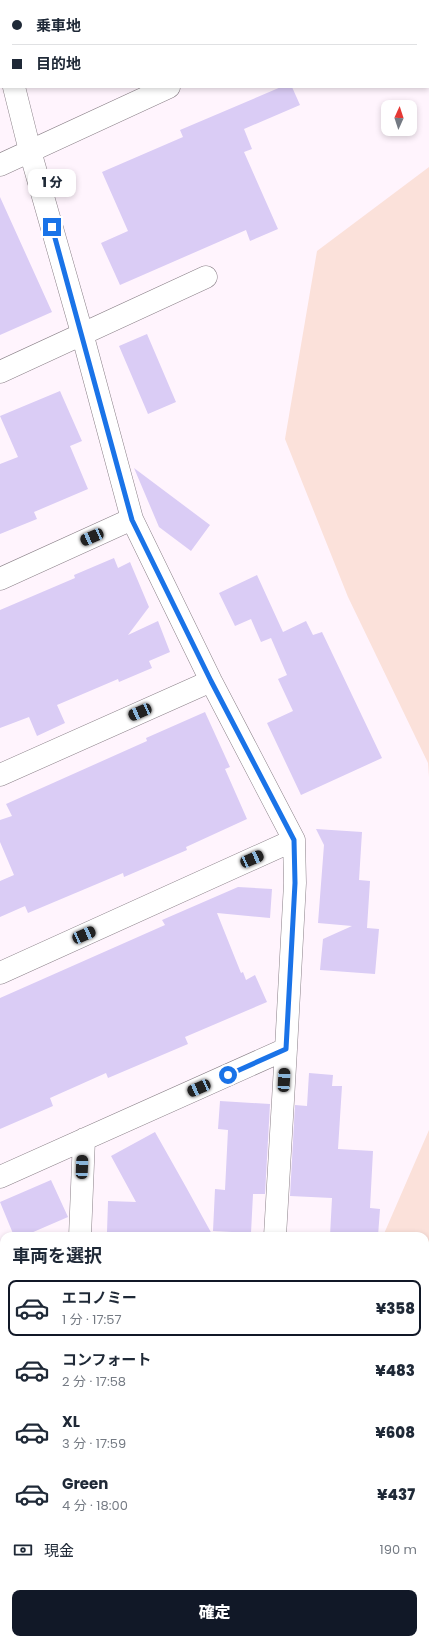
<!DOCTYPE html>
<html lang="ja">
<meta charset="utf-8">
<style>
:root{--surface:#fff;--page:#f2f2f3;--text:#1f2937;--muted:#747a83;--line:#e0e1e3;--accent:#111827}
body{margin:0;font-family:Poppins,"Noto Sans JP",sans-serif;background:var(--page);color:var(--text);height:100vh;display:flex;flex-direction:column;font-size:15px;white-space:nowrap}
*{box-sizing:border-box;margin:0}
p{font-size:13px;color:var(--muted)}
.icon{flex:none;width:22px;height:22px;fill:none;stroke:currentColor;stroke-width:2;stroke-linecap:round;stroke-linejoin:round}
.map{position:relative;flex:1;overflow:hidden}
.panel{position:absolute;left:0px;top:1232px;width:429px;height:412px;display:flex;flex-direction:column;background:var(--surface);border-radius:12px 12px 0 0;box-shadow:0 2px 6px #0003}
.panel>*{flex:none}
.banner{position:absolute;left:0px;top:0px;width:429px;height:88px;box-shadow:0 2px 6px #0003;display:grid;align-content:center;height:88px;padding:0 12px;background:var(--surface)}
.needle{width:26px;rotate:3deg}
.fabs{position:absolute;left:381px;top:100px;display:grid;gap:8px}
.fabs a{display:grid;place-items:center;width:36px;height:36px;border-radius:8px;background:var(--surface);box-shadow:0 2px 6px #0003;font-size:20px}
.end{position:absolute;width:18px;height:18px;margin:-9px;border:5px solid #1a73e8;background:#fff;box-shadow:0 0 0 2px #fff}
.from{border-radius:50%}
.bubble{position:absolute;height:28px;border-radius:8px;background:var(--surface);box-shadow:0 2px 6px #0003;font-size:13px;font-weight:800;line-height:28px;text-align:center}
.car{position:absolute;width:12px;height:24px;margin:-12px -6px;border-radius:5px;box-shadow:0 0 3px 1px #0007;background:linear-gradient(#222 24%,#8ab4d8 0 40%,#222 0 76%,#8ab4d8 0 86%,#222 0)}
.banner b{display:flex;align-items:center;gap:14px;height:38px;font-size:15px}
.banner b+b{border-top:1px solid var(--line)}
.banner i{width:10px;height:10px;background:var(--text)}
ul{padding:0;list-style:none}
li{display:flex;align-items:center;gap:12px;height:56px;margin:0 8px 6px;padding:0 4px;border:2px solid transparent;border-radius:8px}
li div{flex:1}
li b{display:block;font-size:15px}
li em{font-style:normal;font-weight:800}
li.selected{border-color:var(--accent)}
li>.icon{width:36px;height:36px;stroke-width:1.5}
h2{padding:0 12px;font-size:18px;line-height:48px}
.pay{display:flex;align-items:center;gap:10px;height:44px;padding:0 12px;font-size:15px}
.pay p{margin-inline-start:auto}
.cta{display:flex;gap:8px;margin-top:auto;padding:8px 12px}
.cta a{flex:1;height:46px;border-radius:8px;background:var(--accent);color:#fff;font-size:16px;font-weight:800;line-height:46px;text-align:center}
.map>svg:first-child{display:block}
.green{fill:#fbe1da}
.building{fill:#daccf5}
.lines{fill:none;stroke-linecap:round;stroke-linejoin:round}
.minor-casing{stroke:#8a8088;stroke-width:23}
.tertiary-casing{stroke:#8a8088;stroke-width:23}
.minor{stroke:#fff;stroke-width:22}
.tertiary{stroke:#fff;stroke-width:22}
.route{stroke:#1a73e8;stroke-width:5}
</style>
<div class="map">
<svg width="429" height="1644" viewBox="0 0 429 1644">
<rect width="100%" height="100%" fill="#fff4fd"/>
<path class="green" d="M 429,167 L 429,777 L 428,763 L 348,597 L 285,439 L 317,251 Z
M 429,1130 L 429,1644 L 0,1644 L 0,1359 L 4,1358 L 4,1640 L 425,1640 L 425,1236 L 383,1236 Z"/>
<path class="building" d="M 281,87 L 292,87 L 300,105 L 244,129 L 252,149 L 244,152 L 278,229 L 250,241 L 246,230 L 120,285 L 101,243 L 128,231 L 102,172 L 183,137 L 180,130 Z
M 0,197 L 52,312 L 0,335 Z
M 147,334 L 176,402 L 148,414 L 119,346 Z
M 60,391 L 82,441 L 70,446 L 88,489 L 34,512 L 37,519 L 0,534 L 0,464 L 18,457 L 0,416 Z
M 134,468 L 210,525 L 191,551 L 159,527 Z
M 114,558 L 118,568 L 130,562 L 149,607 L 128,635 L 158,621 L 170,652 L 149,661 L 152,668 L 119,682 L 118,679 L 57,705 L 65,723 L 37,736 L 29,717 L 0,728 L 0,610 L 75,578 L 74,575 Z
M 257,575 L 283,632 L 306,621 L 313,635 L 322,632 L 382,758 L 301,795 L 267,723 L 293,711 L 278,679 L 287,675 L 271,638 L 261,642 L 251,619 L 235,626 L 219,593 Z
M 205,712 L 230,767 L 225,769 L 247,819 L 186,847 L 187,850 L 124,877 L 123,873 L 28,913 L 25,906 L 0,917 L 0,881 L 14,875 L 0,842 L 0,820 L 12,816 L 6,804 L 147,741 L 146,738 Z
M 316,829 L 362,832 L 359,880 L 370,881 L 367,928 L 379,929 L 375,974 L 320,970 L 323,939 L 352,926 L 318,923 L 324,845 Z
M 238,887 L 272,889 L 270,918 L 217,913 L 241,973 L 243,972 L 246,980 L 255,975 L 267,1002 L 185,1037 L 188,1044 L 108,1078 L 106,1073 L 50,1098 L 53,1106 L 0,1129 L 0,998 L 165,925 L 162,920 Z
M 309,1073 L 333,1075 L 332,1086 L 342,1086 L 338,1149 L 373,1151 L 370,1208 L 380,1209 L 378,1236 L 330,1236 L 332,1198 L 290,1196 L 295,1105 L 307,1106 Z
M 220,1101 L 270,1104 L 265,1194 L 253,1194 L 251,1233 L 213,1231 L 215,1189 L 225,1190 L 228,1130 L 218,1129 Z
M 155,1132 L 186,1187 L 213,1236 L 126,1236 L 126,1233 L 107,1232 L 108,1201 L 136,1202 L 111,1156 Z
M 51,1180 L 68,1217 L 24,1236 L 14,1236 L 0,1202 Z"/>
<g class="lines">
<g class="minor-casing">
<path id="minor" d="M 0,372 L 206,277
M 0,579 L 132,519
M 0,775 L 211,681
M 0,973 L 294,840
M 0,1177 L 286,1049 L 295,883 L 294,840 L 211,681 L 132,519 L 82,333 L 30,151
M 80,1236 L 84,1139
M 275,1236 L 286,1049"/>
</g>
<g class="tertiary-casing">
<path id="tertiary" d="M 355,1 L 357,0
M 0,34 L 1,38
M 14,87 L 30,151
M 0,165 L 169,87"/>
</g>
<use href="#minor" class="minor"/>
<use href="#tertiary" class="tertiary"/>
</g>
<g class="lines">
<path class="route" d="M 52,227 L 132,520 L 211,681 L 294,840 L 295,883 L 286,1049 L 228,1075"/>
</g>
</svg>
<div class="fabs">
<a><svg class="needle" viewBox="-14 -14 28 28"><path d="M0-13l5 13h-10z" fill="#e53935"/><path d="M0 13l5-13h-10z" fill="#747a83"/></svg></a>
</div>
<i class="end from" style="left:228px;top:1075px"></i>
<i class="end" style="left:52px;top:227px"></i>
<div class="bubble" style="left:28px;top:169px;width:48px">1 分</div>
<i class="car" style="left:92px;top:537px;rotate:246deg"></i>
<i class="car" style="left:140px;top:712px;rotate:246deg"></i>
<i class="car" style="left:252px;top:859px;rotate:66deg"></i>
<i class="car" style="left:84px;top:935px;rotate:66deg"></i>
<i class="car" style="left:284px;top:1080px;rotate:3deg"></i>
<i class="car" style="left:199px;top:1088px;rotate:246deg"></i>
<i class="car" style="left:82px;top:1167px;rotate:2deg"></i>
<div class="banner">
<b><i class="from"></i>乗車地</b>
<b><i></i>目的地</b>
</div>
<section class="panel">
<h2>車両を選択</h2>
<ul>
<li class="selected"><svg class="icon" aria-label="car" viewBox="0 0 24 24"><path d="M5 17H2v-5l4-1 3-4h7l3 4 3 1v5h-3M9 17h6M6 11h13"/><circle cx="7" cy="17" r="2"/><circle cx="17" cy="17" r="2"/></svg><div><b>エコノミー</b><p>1 分 · 17:57</p></div><em>¥358</em></li>
<li><svg class="icon" aria-label="car" viewBox="0 0 24 24"><path d="M5 17H2v-5l4-1 3-4h7l3 4 3 1v5h-3M9 17h6M6 11h13"/><circle cx="7" cy="17" r="2"/><circle cx="17" cy="17" r="2"/></svg><div><b>コンフォート</b><p>2 分 · 17:58</p></div><em>¥483</em></li>
<li><svg class="icon" aria-label="car" viewBox="0 0 24 24"><path d="M5 17H2v-5l4-1 3-4h7l3 4 3 1v5h-3M9 17h6M6 11h13"/><circle cx="7" cy="17" r="2"/><circle cx="17" cy="17" r="2"/></svg><div><b>XL</b><p>3 分 · 17:59</p></div><em>¥608</em></li>
<li><svg class="icon" aria-label="car" viewBox="0 0 24 24"><path d="M5 17H2v-5l4-1 3-4h7l3 4 3 1v5h-3M9 17h6M6 11h13"/><circle cx="7" cy="17" r="2"/><circle cx="17" cy="17" r="2"/></svg><div><b>Green</b><p>4 分 · 18:00</p></div><em>¥437</em></li>
</ul>
<div class="pay"><svg class="icon" aria-label="cash" viewBox="0 0 24 24"><path d="M3 7h18v10H3z"/><circle cx="12" cy="12" r="2"/></svg>現金<p>190 m</p></div>
<div class="cta"><a>確定</a></div>
</section>
</div>
